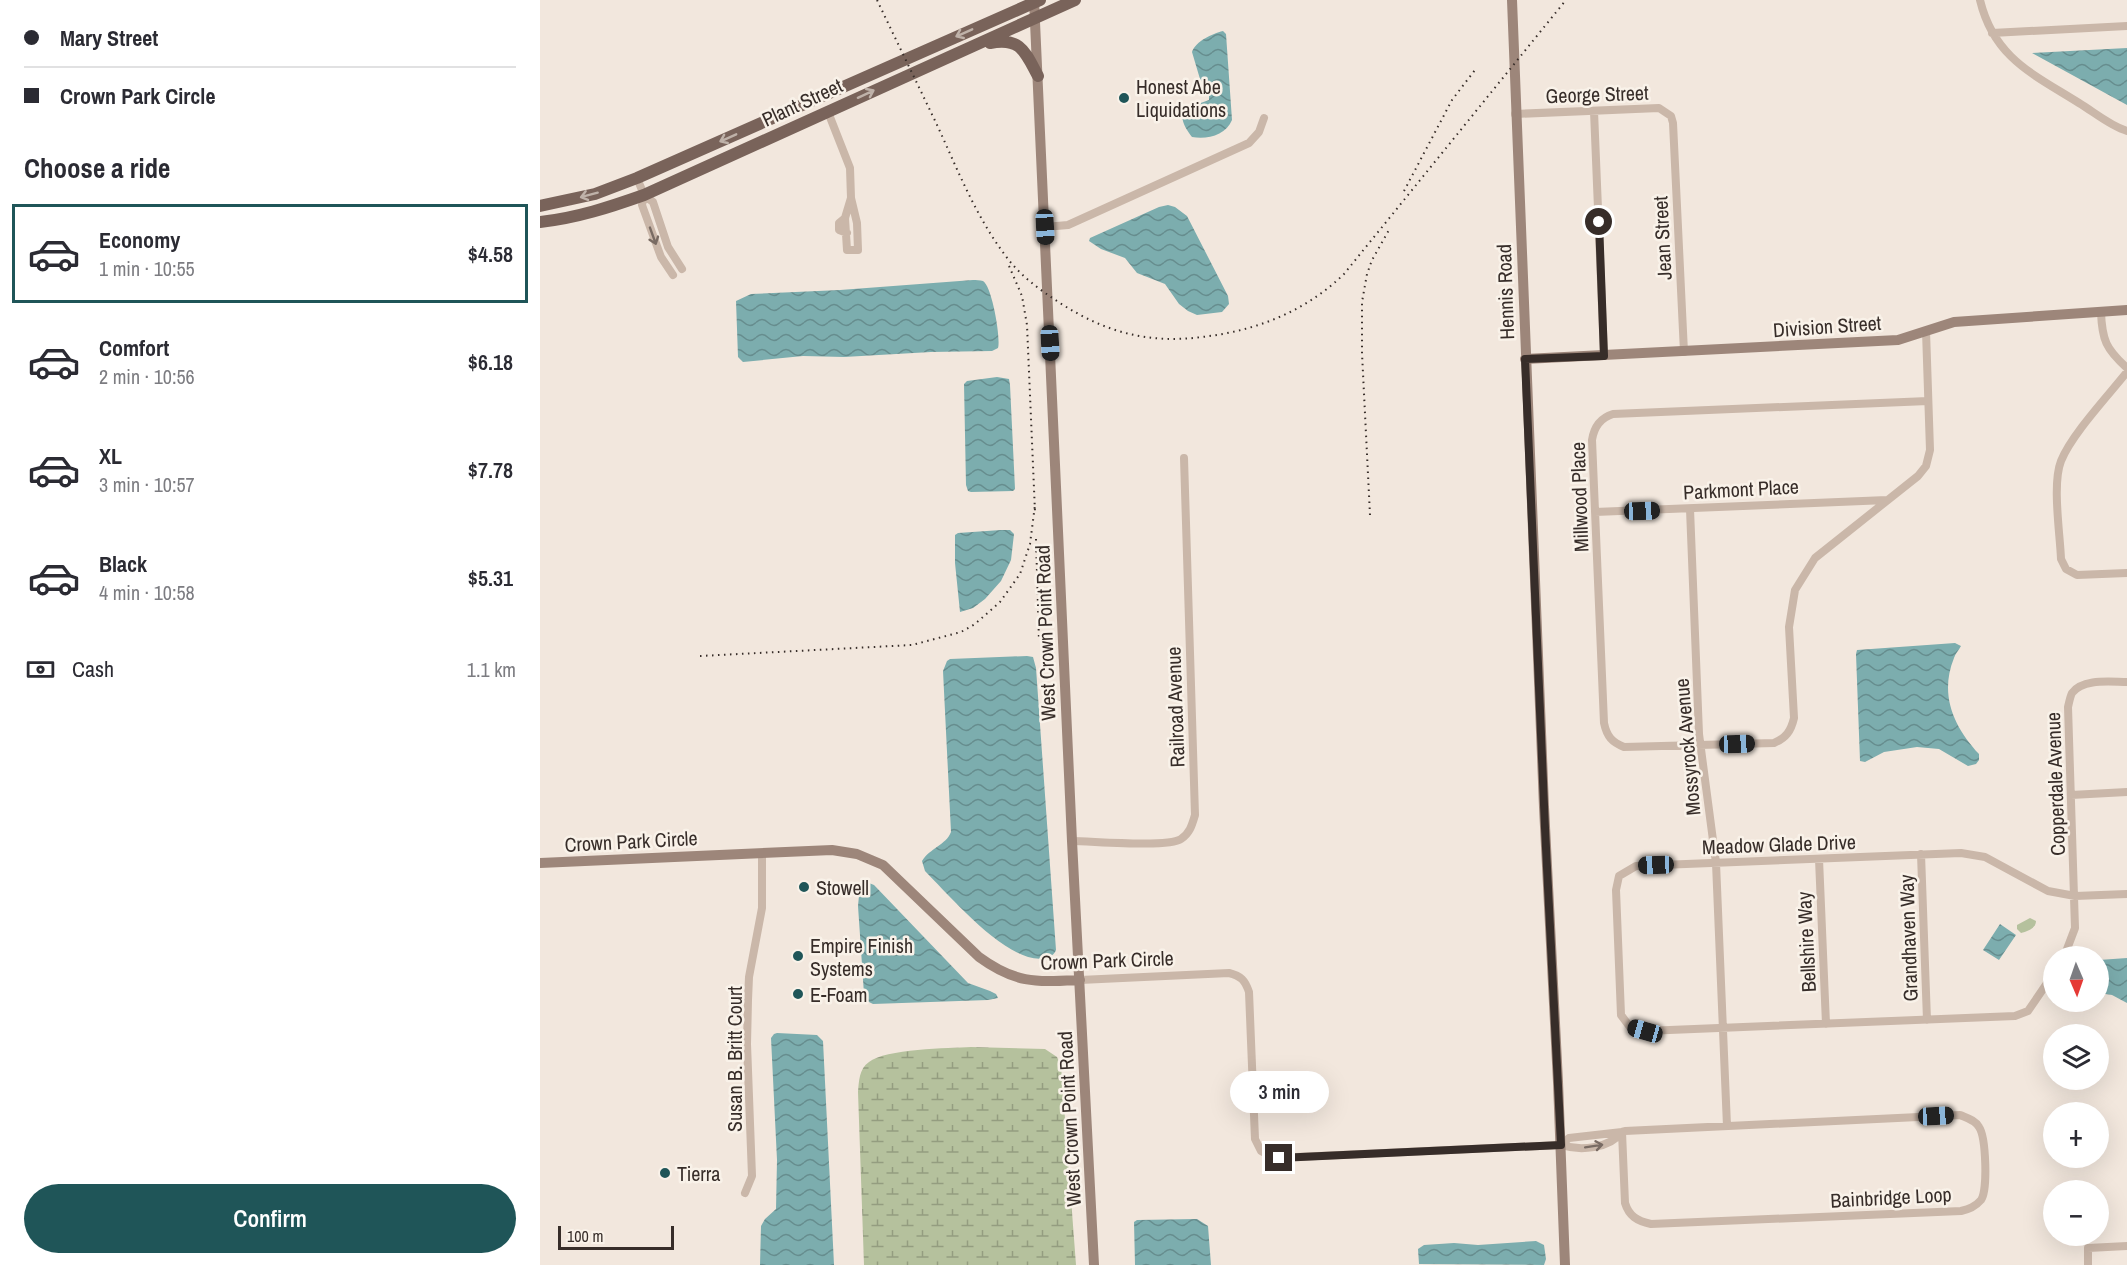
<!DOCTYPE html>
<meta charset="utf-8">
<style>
:root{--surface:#fff;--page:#f2f2f3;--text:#2b2b33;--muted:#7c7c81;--line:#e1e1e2;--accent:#1f5558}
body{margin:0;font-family:"Archivo Narrow",sans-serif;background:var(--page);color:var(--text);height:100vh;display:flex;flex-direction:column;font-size:22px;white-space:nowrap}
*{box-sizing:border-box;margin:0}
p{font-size:20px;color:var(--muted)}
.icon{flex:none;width:33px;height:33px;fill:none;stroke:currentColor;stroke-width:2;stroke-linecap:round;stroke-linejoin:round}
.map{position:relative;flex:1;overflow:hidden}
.details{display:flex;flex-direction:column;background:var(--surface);width:540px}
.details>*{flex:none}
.hud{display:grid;align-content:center;height:132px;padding:0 24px;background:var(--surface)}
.needle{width:39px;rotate:178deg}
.controls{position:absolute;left:1503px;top:946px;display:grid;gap:12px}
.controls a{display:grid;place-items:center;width:66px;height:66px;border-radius:50%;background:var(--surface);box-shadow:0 6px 24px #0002;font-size:30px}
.scale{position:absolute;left:18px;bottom:15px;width:116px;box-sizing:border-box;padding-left:6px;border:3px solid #372d29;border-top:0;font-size:16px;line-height:21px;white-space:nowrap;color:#372d29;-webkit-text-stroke:4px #f9f2e9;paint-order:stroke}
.end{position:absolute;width:27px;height:27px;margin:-14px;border:8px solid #372d29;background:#fff;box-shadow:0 0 0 3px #fff}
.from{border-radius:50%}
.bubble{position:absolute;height:42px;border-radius:21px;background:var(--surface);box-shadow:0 6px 24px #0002;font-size:20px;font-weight:600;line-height:42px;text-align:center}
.car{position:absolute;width:18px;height:36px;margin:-18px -9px;border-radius:8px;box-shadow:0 0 4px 2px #0007;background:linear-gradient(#222 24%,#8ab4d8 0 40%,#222 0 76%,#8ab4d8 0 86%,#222 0)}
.hud b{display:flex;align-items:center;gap:21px;height:57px;font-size:22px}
.hud b+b{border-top:2px solid var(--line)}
.hud i{width:15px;height:15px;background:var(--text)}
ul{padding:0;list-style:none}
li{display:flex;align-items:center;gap:18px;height:99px;margin:0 12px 9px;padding:0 12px;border:3px solid transparent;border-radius:0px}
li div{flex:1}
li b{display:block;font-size:22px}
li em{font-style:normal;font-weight:600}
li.selected{border-color:var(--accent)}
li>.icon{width:54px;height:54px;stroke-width:1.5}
h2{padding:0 24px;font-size:27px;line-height:72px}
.pay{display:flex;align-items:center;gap:15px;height:66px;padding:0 24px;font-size:22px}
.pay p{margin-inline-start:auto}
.primary-button{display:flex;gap:12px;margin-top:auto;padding:12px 24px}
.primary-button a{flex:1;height:69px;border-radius:36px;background:var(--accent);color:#fff;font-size:24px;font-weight:600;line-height:69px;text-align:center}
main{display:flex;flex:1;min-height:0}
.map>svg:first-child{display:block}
.wetland{fill:url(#wetland-marsh)}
.park{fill:#b5c19d}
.water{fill:url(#water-waves)}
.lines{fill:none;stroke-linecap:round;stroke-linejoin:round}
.street{stroke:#cab7a9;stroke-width:8}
.secondary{stroke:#9d867a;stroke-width:10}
.primary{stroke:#79635a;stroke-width:12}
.rail{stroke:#372d29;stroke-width:2;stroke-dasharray:1.5 4.5;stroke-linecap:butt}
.oneway{stroke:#bfb2a9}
.oneway2{stroke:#796b63}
.route{stroke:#372d29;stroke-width:8}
.poi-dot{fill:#1f5558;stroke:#f9f2e9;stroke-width:2}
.labels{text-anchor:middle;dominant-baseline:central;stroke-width:5;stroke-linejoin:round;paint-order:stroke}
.poi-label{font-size:20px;fill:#372d29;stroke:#f9f2e9;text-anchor:start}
.street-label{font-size:20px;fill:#372d29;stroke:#f9f2e9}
</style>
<main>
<section class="details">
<div class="hud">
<b><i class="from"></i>Mary Street</b>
<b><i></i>Crown Park Circle</b>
</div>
<h2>Choose a ride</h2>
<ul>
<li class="selected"><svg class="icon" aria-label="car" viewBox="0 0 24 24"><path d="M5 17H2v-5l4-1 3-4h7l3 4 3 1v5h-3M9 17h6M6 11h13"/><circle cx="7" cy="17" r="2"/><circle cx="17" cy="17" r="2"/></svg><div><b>Economy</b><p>1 min · 10:55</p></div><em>$4.58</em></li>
<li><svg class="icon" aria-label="car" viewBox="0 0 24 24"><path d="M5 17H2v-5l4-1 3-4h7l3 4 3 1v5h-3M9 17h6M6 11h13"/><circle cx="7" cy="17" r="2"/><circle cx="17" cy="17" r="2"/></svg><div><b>Comfort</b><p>2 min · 10:56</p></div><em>$6.18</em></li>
<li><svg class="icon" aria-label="car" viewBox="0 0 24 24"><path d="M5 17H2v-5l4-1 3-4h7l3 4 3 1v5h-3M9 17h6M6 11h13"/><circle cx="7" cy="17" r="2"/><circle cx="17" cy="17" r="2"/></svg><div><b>XL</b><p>3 min · 10:57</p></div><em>$7.78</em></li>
<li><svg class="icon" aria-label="car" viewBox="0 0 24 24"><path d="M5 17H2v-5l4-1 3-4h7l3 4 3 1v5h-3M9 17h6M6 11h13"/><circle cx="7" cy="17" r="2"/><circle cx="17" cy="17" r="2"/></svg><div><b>Black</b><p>4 min · 10:58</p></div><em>$5.31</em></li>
</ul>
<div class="pay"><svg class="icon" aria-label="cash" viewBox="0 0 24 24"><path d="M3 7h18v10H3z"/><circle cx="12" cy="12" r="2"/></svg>Cash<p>1.1 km</p></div>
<div class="primary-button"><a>Confirm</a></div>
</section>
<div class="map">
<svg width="1587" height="1265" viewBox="0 0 1587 1265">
<defs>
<pattern id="wetland-marsh" width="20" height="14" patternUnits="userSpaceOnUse" patternTransform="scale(1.5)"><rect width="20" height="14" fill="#b5c19d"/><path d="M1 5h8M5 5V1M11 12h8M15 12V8" fill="none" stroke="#949d80"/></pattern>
<pattern id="water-waves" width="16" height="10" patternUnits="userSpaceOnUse" patternTransform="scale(1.5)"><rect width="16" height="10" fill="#7cadae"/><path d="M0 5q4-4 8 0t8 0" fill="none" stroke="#668d8e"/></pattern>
</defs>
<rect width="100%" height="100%" fill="#f2e7dd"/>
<path class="wetland" d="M 431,1047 L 505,1049 L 517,1057 L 521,1066 L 536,1265 L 324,1265 L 318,1092 C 319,1081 319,1069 329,1062 C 345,1049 409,1048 431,1047 Z"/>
<path class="park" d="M 1490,918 L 1496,921 C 1496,928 1488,931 1481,933 L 1477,929 L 1477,925 Z"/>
<path class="water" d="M 683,31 L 686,34 L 692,120 C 686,135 667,140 652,137 C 646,129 639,119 644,109 L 669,100 L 669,93 L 660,79 L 652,52 C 656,41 672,34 683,31 Z
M 1587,48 L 1587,105 L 1492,53 Z
M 628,205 L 635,207 L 647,216 L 688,296 L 689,304 L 682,312 L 657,315 L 648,311 L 639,304 L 625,284 L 597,273 L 585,258 L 561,249 L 549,241 L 550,238 L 619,207 Z
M 433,280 C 436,280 440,280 443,281 C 452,286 461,339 458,348 L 452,351 L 391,352 L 304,357 L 263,356 L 203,362 L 198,357 L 196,301 L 211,294 L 300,290 Z
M 457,377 L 469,379 L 470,385 L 475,489 L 473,491 L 431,492 L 428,491 L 426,485 L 424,384 L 427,381 Z
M 461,530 L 470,530 L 474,534 L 471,560 L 461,581 L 445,599 L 433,608 L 420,612 L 415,563 L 415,535 L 418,533 Z
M 1415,643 L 1421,646 C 1419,650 1415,654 1414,658 C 1399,695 1414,727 1439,754 L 1439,760 L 1436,764 L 1428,766 L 1399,749 L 1377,747 L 1344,752 L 1325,762 L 1320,761 L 1316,654 L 1317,650 Z
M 487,656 L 493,657 L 496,668 L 516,950 C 514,955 511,956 506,958 C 470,967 410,896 385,871 L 382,861 C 390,848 406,845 411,832 L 403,671 L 407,661 L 410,659 Z
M 324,881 L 334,885 L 428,983 L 450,991 L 456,994 L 458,998 L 448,1000 L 333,1004 L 327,1001 L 324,994 L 318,906 L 320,885 Z
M 1460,924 L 1476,935 L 1459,960 L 1443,950 Z
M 1587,958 L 1587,1003 L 1572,995 L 1559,993 L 1559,960 Z
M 237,1033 L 277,1035 L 283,1041 L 294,1265 L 220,1265 L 221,1226 L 225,1219 L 236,1209 L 237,1160 L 231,1038 L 234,1034 Z
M 657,1219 L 668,1226 L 671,1265 L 595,1265 L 594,1222 L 597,1220 Z
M 996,1241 L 1004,1245 L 1006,1259 L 1004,1265 L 879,1264 L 878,1249 L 884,1245 L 914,1243 L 938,1245 Z"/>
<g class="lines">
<path class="street" d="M 1440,0 C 1454,58 1493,74 1539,103 C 1554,112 1570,126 1587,131
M 1452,33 L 1587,26
M 1054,111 L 1064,355
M 288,112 L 310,168 L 311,198 L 317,223 L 318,250 L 307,250 L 305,218 L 311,198
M 975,114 L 1119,108 L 1131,116 L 1133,123 L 1144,352
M 97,178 L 104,195 L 113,202 L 128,247 L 142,269
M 104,195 L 102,205 L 121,257 L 133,275
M 305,218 L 299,223 L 299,230 L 307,233
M 505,227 L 528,225 L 709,143 L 719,132 L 724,118
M 1561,312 C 1562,340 1566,349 1587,368
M 1386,331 L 1390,450 L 1386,466 L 1378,476 L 1275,558 L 1255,590 L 1249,627 L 1254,718 C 1251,731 1246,738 1234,743 L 1084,747 C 1072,742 1067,737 1064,723 L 1052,440 C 1054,427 1060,418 1073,414 L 1388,401
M 1587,372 C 1568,396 1532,434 1521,461 C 1512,484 1520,533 1521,559 L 1526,569 L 1537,575 L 1587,573
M 1150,509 L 1159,734 L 1176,863 L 1187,1126
M 1055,512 L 1347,500
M 1531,795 L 1587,792
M 532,841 C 552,841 628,848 641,839 C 650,833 652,825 655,815 L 644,458
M 1381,854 L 1387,1020
M 1279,859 L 1286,1024
M 1524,957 L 1535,928 L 1528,707 C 1529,703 1530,697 1532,693 C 1543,678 1571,682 1587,682
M 1514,973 L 1488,1011 L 1475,1016 L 1105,1031 L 1090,1027 L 1081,1015 L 1076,890 L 1079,876 L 1096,866 L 1421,853 L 1445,857 L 1508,891 L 1535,896 L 1587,894
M 540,980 L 689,973 C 701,976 705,980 709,992 L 715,1139 L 721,1151 L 734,1158 L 1021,1145 C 1040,1151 1069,1149 1082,1132
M 1420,1115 C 1427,1118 1435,1120 1439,1127 C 1446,1137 1448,1191 1441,1200 C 1435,1207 1429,1209 1421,1211 L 1111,1224 C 1097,1221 1089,1216 1085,1203 L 1082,1132 L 1085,1131 Z
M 1021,1145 L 1029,1138 L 1082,1132
M 205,1193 L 212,1176 L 207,1044 L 208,1000 L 209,977 L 222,908 L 222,853
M 1548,1265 L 1548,1248 L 1587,1246"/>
<path class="secondary" d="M 494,0 L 532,841 L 554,1265
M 972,0 L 1004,807 L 1018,1082 L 1025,1265
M 985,359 L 1358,340 L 1414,322 L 1587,310
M 0,863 L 292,850 L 317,854 L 343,865 L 439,957 C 476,984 496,982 540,980"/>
<path class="primary" d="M 450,43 C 481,37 485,52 498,76
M 0,206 L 55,194 L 97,178 L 500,0
M 0,222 C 37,218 70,207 104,195 L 535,0"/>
<path class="rail" d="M 337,0 C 357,42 378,85 398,127 C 419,173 437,219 468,259 C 482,277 500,290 520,303 C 565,332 608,344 662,337 C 715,331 765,312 804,274 L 1026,0
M 864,191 L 912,100 L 935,70
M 469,266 L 482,296 L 487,325 L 495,512
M 830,515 L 822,353 L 822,302 L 827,274 L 832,260 L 849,230
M 496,539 L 499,641
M 160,656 L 372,645 L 421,632 L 435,624 L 460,602 L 480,574 L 490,544 L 495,505"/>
</g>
<defs><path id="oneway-shaft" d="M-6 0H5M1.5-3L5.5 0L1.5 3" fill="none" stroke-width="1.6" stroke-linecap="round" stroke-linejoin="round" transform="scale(1.5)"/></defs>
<g class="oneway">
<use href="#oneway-shaft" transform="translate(424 33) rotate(156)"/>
<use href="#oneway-shaft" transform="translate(326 94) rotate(-25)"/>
<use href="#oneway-shaft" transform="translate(188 138) rotate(156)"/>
<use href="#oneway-shaft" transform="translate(49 195) rotate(165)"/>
</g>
<g class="oneway2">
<use href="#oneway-shaft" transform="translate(113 236) rotate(70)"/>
<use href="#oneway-shaft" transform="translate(1054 1146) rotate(-9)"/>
</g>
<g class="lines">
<path class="route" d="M 739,1158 L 1021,1145 L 1005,828 L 985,359 L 1064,356 L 1059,222"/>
</g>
<g class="poi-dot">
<circle cx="584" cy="98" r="6"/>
<circle cx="264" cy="887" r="6"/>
<circle cx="258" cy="956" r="6"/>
<circle cx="258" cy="994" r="6"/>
<circle cx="125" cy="1173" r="6"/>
</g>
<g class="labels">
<g class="poi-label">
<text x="596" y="86">Honest Abe<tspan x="596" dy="23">Liquidations</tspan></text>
<text x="276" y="887">Stowell</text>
<text x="270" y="945">Empire Finish<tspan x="270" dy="23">Systems</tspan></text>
<text x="270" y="994">E-Foam</text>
<text x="137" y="1173">Tierra</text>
</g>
<g class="street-label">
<text transform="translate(1057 94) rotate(-2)">George Street</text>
<text transform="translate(262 102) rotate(-25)">Plant Street</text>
<text transform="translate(1122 238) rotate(-93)">Jean Street</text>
<text transform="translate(965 292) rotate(-92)">Hennis Road</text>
<text transform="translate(1287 326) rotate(-4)">Division Street</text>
<text transform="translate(1201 489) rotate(-3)">Parkmont Place</text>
<text transform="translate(1039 497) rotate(-92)">Millwood Place</text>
<text transform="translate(505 633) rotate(-92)">West Crown Point Road</text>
<text transform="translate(635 707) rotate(-92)">Railroad Avenue</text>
<text transform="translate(1147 747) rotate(-95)">Mossyrock Avenue</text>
<text transform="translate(1515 784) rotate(-92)">Copperdale Avenue</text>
<text transform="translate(91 841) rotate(-3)">Crown Park Circle</text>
<text transform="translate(1239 844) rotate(-2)">Meadow Glade Drive</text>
<text transform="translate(1368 938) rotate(-92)">Grandhaven Way</text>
<text transform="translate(1266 942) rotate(-93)">Bellshire Way</text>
<text transform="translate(567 960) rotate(-2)">Crown Park Circle</text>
<text transform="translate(194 1059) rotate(-90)">Susan B. Britt Court</text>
<text transform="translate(529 1119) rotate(-93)">West Crown Point Road</text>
<text transform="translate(1351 1197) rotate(-3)">Bainbridge Loop</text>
</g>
</g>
</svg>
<div class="controls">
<a><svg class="needle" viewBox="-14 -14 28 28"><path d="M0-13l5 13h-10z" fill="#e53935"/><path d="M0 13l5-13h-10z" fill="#7c7c81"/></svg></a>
<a><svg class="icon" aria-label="layers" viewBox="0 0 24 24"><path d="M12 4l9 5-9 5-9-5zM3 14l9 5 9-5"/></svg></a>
<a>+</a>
<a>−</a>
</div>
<div class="scale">100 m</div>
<i class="end from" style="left:1059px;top:222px"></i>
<i class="end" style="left:739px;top:1158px"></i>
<div class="bubble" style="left:690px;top:1071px;width:99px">3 min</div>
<i class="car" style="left:505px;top:227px;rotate:177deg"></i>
<i class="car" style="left:510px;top:343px;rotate:177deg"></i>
<i class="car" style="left:1102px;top:511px;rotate:88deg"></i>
<i class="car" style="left:1197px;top:744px;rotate:88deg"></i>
<i class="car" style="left:1116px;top:865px;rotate:268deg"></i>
<i class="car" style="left:1105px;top:1031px;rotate:286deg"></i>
<i class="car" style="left:1396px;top:1116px;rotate:87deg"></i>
</div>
</main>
